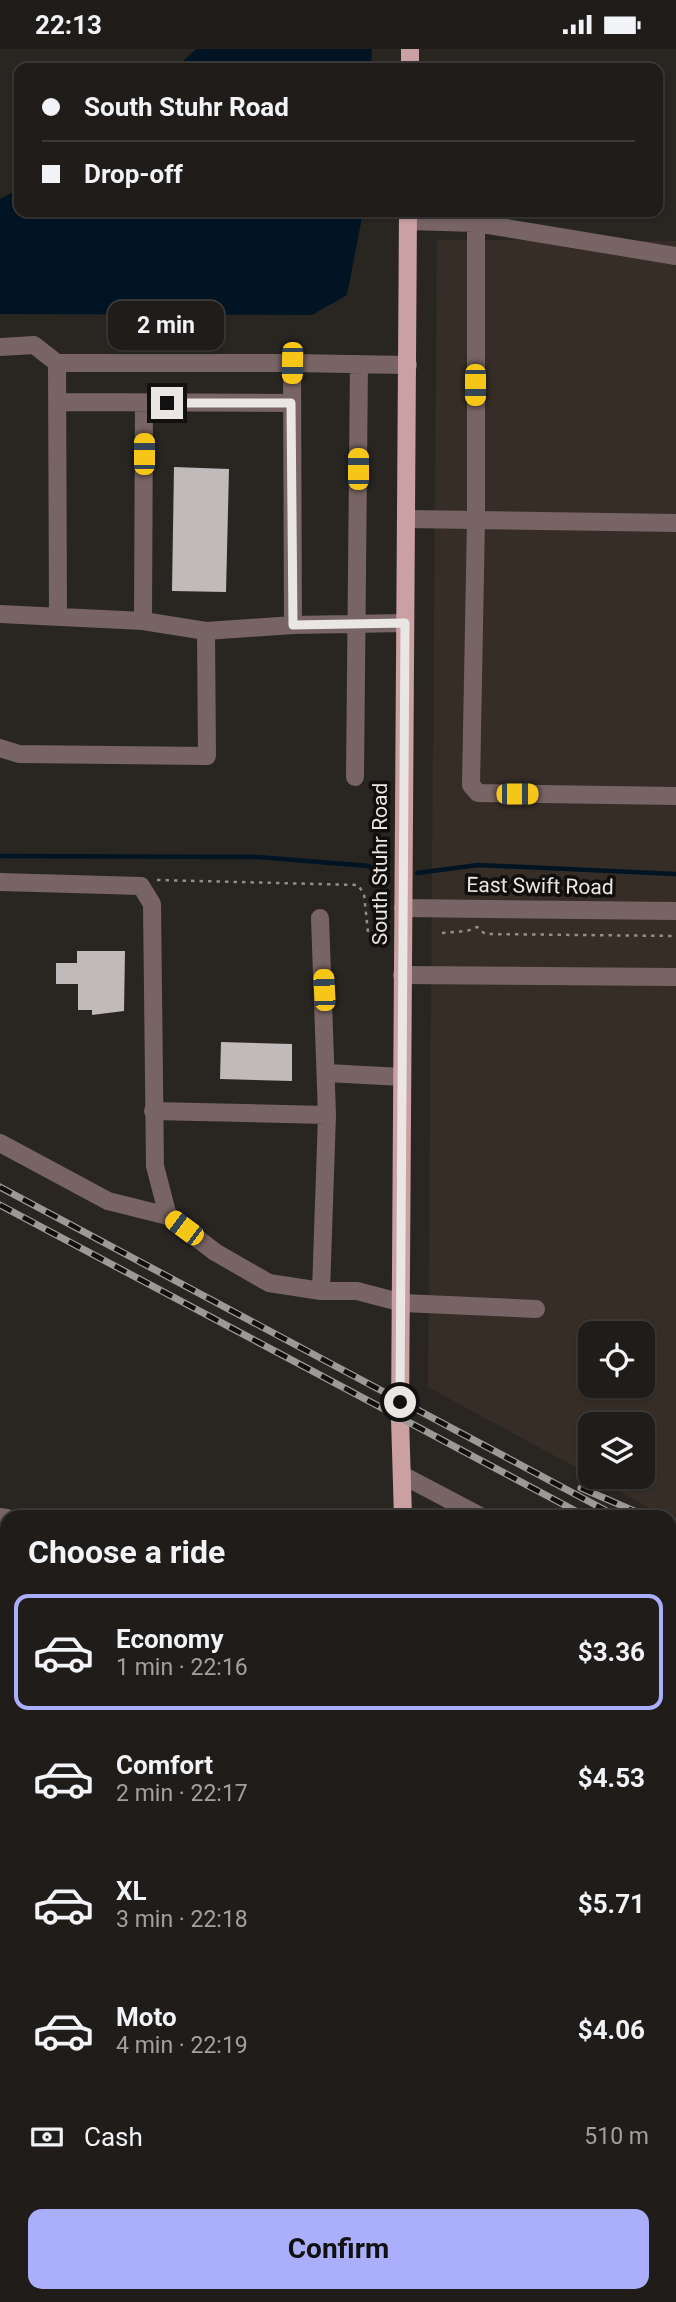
<!DOCTYPE html>
<meta charset="utf-8">
<style>
:root{--surface:#1f1c1a;--page:#2c2927;--text:#f1f3f6;--muted:#a1a1a2;--line:#3c3a39;--accent:#abaffb}
body{margin:0;font-family:Roboto,sans-serif;background:var(--page);color:var(--text);height:100vh;display:flex;flex-direction:column;font-size:26px;white-space:nowrap}
*{box-sizing:border-box;margin:0}
p{font-size:23px;color:var(--muted)}
.icon{flex:none;width:38px;height:38px;fill:none;stroke:currentColor;stroke-width:2;stroke-linecap:round;stroke-linejoin:round}
.map{position:relative;flex:1;overflow:hidden}
.details{position:absolute;left:0px;top:1461px;width:677px;height:793px;display:flex;flex-direction:column;background:var(--surface);border-radius:21px 21px 0 0;box-shadow:0 2px 5px #0004,0 0 0 2px var(--line)}
.details>*{flex:none}
.top-card{position:absolute;left:14px;top:14px;width:649px;height:154px;border-radius:14px;box-shadow:0 2px 5px #0004,0 0 0 2px var(--line);display:grid;align-content:center;height:154px;padding:0 28px;background:var(--surface)}
.controls{position:absolute;left:578px;top:1272px;display:grid;gap:14px}
.controls a{display:grid;place-items:center;width:77px;height:77px;border-radius:14px;background:var(--surface);box-shadow:0 2px 5px #0004,0 0 0 2px var(--line);font-size:35px}
.end{position:absolute;width:32px;height:32px;margin:-16px;border:9px solid #e9e6e4;background:#111;box-shadow:0 0 0 4px #111}
.from{border-radius:50%}
.bubble{position:absolute;height:49px;border-radius:14px;background:var(--surface);box-shadow:0 2px 5px #0004,0 0 0 2px var(--line);font-size:23px;font-weight:700;line-height:49px;text-align:center}
.car{position:absolute;width:21px;height:42px;margin:-21px -10px;border-radius:9px;box-shadow:0 0 5px 2px #0007;background:linear-gradient(#f5c518 24%,#345 0 40%,#f5c518 0 76%,#345 0 86%,#f5c518 0)}
.top-card b{display:flex;align-items:center;gap:24px;height:66px;font-size:26px}
.top-card b+b{border-top:2px solid var(--line)}
.top-card i{width:18px;height:18px;background:var(--text)}
ul{padding:0;list-style:none}
li{display:flex;align-items:center;gap:21px;height:116px;margin:0 14px 10px;padding:0 14px;border:4px solid transparent;border-radius:14px}
li div{flex:1}
li b{display:block;font-size:26px}
li em{font-style:normal;font-weight:700}
li.on{border-color:var(--accent)}
li>.icon{width:63px;height:63px;stroke-width:1.5}
h2{padding:0 28px;font-size:32px;line-height:84px}
.pay{display:flex;align-items:center;gap:18px;height:77px;padding:0 28px;font-size:26px}
.pay p{margin-inline-start:auto}
.action{display:flex;gap:14px;margin-top:auto;padding:14px 28px}
.action a{flex:1;height:80px;border-radius:14px;background:var(--accent);color:#111;font-size:28px;font-weight:700;line-height:80px;text-align:center}
.status{display:flex;justify-content:space-between;align-items:center;height:49px;padding:0 35px;background:var(--surface);direction:ltr}
.status svg{height:19px;fill:currentColor}
.map>svg:first-child{display:block}
.built{fill:#362e26;fill-rule:evenodd}
.green{fill:#5d4325}
.water{fill:#001424}
.lines{fill:none;stroke-linecap:round;stroke-linejoin:round}
.stream{stroke:#001424;stroke-width:4.5}
.building{fill:#c1baba}
.path{stroke:#908d8a;stroke-width:2.5;stroke-dasharray:3.5 5;stroke-linecap:butt}
.minor{stroke:#786465;stroke-width:18}
.major{stroke:#caa0a2;stroke-width:18}
.rail-casing{stroke:#9c9996;stroke-width:7}
.rail{stroke:#110f0e;stroke-width:4.5;stroke-dasharray:13;stroke-linecap:butt}
.route{stroke:#e9e6e4;stroke-width:9}
.labels{text-anchor:middle;dominant-baseline:central;stroke-width:7;stroke-linejoin:round;paint-order:stroke}
.street-label{font-size:21px;fill:#e9e6e4;stroke:#110f0e}
</style>
<div class="status"><b>22:13</b><svg viewBox="0 0 49 12"><path d="M0 12V9h3v3zM5 12V6h3v6zM10 12V3h3v9zM15 12V0h3v12zM26 1h20v11H26zM47 4h2v5h-2z"/></svg></div>
<div class="map">
<svg width="676" height="2253" viewBox="0 0 676 2253">
<rect width="100%" height="100%" fill="#292622"/>
<path class="built" d="M 437,191 L 676,192 L 676,1474 L 593,1428 L 642,1428 L 642,1376 L 590,1376 L 590,1426 L 428,1338 ZM 590,1284 L 642,1284 L 642,1337 L 590,1337 Z"/>
<path class="green" d="M 0,1479 L 7,1479 L 7,1790 L 0,1790 Z"/>
<path class="water" d="M 196,0 L 372,0 L 371,19 L 176,19 Z
M 19,140 L 19,163 L 363,163 L 347,246 L 312,266 L 0,265 L 0,150 Z"/>
<g class="lines">
<path class="stream" d="M 0,807 L 257,808 L 369,817 L 379,826 L 388,825
M 417,824 L 478,816 L 676,825"/>
</g>
<path class="building" d="M 174,418 L 229,420 L 226,543 L 172,542 Z
M 77,902 L 125,902 L 124,962 L 92,966 L 92,961 L 78,961 L 78,935 L 56,935 L 56,914 L 77,914 Z
M 221,993 L 292,995 L 292,1032 L 220,1030 Z"/>
<g class="lines">
<path class="path" d="M 157,831 L 358,836 L 364,845 L 368,883 L 388,882
M 442,884 L 467,882 L 477,878 L 485,885 L 676,887
M 670,1596 L 676,1601"/>
<path class="minor" d="M 408,172 L 476,174 L 676,207
M 476,174 L 476,471 L 471,736 L 478,744 L 676,747
M 0,298 L 34,296 L 57,314
M 58,353 L 291,354
M 406,470 L 676,474
M 0,565 L 143,572 L 206,582 L 293,576 L 405,574
M 58,567 L 57,314 L 292,314
M 143,572 L 144,354
M 293,576 L 292,314 L 408,316
M 0,699 L 19,705 L 207,707 L 206,582
M 355,728 L 359,315
M 0,833 L 141,837 L 152,855 L 155,1117 L 168,1167 L 215,1203 L 269,1234 L 321,1242 L 357,1242 L 403,1254 L 536,1260
M 403,859 L 676,862
M 320,869 L 327,1066 L 321,1242
M 402,926 L 676,928
M 327,1024 L 402,1028
M 153,1062 L 327,1066
M 0,1094 L 108,1152 L 168,1167
M 404,1427 L 482,1468
M 0,1468 L 7,1469
M 670,1560 L 676,1562
M 0,1880 L 7,1880
M 0,1970 L 7,1970"/>
<path class="major" d="M 410,19 L 410,0
M 403,1468 L 400,1369 L 408,163
M 401,2253 L 401,2247"/>
<g class="rail-casing">
<path id="rail" d="M 0,1138 L 618,1468
M 0,1156 L 587,1468
M 581,1439 L 648,1468
M 670,1480 L 676,1483
M 670,1496 L 676,1499
M 670,1512 L 676,1515"/>
</g>
<use href="#rail" class="rail"/>
</g>
<g class="lines">
<path class="route" d="M 167,354 L 291,354 L 293,576 L 405,574 L 400,1353"/>
</g>
<g class="labels">
<g class="street-label">
<text transform="translate(380 815) rotate(-90)">South Stuhr Road</text>
<text transform="translate(540 837) rotate(1)">East Swift Road</text>
</g>
</g>
</svg>
<div class="controls">
<a><svg class="icon" aria-label="locate" viewBox="0 0 24 24"><circle cx="12" cy="12" r="6"/><path d="M12 2v4M12 18v4M2 12h4M18 12h4"/></svg></a>
<a><svg class="icon" aria-label="layers" viewBox="0 0 24 24"><path d="M12 4l9 5-9 5-9-5zM3 14l9 5 9-5"/></svg></a>
</div>
<i class="end from" style="left:400px;top:1353px"></i>
<i class="end" style="left:167px;top:354px"></i>
<div class="bubble" style="left:108px;top:252px;width:116px">2 min</div>
<i class="car" style="left:292px;top:314px;rotate:181deg"></i>
<i class="car" style="left:475px;top:336px;rotate:180deg"></i>
<i class="car" style="left:144px;top:405px;rotate:0deg"></i>
<i class="car" style="left:358px;top:420px;rotate:0deg"></i>
<i class="car" style="left:517px;top:745px;rotate:90deg"></i>
<i class="car" style="left:324px;top:941px;rotate:357deg"></i>
<i class="car" style="left:184px;top:1179px;rotate:307deg"></i>
<div class="top-card">
<b><i class="from"></i>South Stuhr Road</b>
<b><i></i>Drop-off</b>
</div>
<section class="details">
<h2>Choose a ride</h2>
<ul>
<li class="on"><svg class="icon" aria-label="car" viewBox="0 0 24 24"><path d="M5 17H2v-5l4-1 3-4h7l3 4 3 1v5h-3M9 17h6M6 11h13"/><circle cx="7" cy="17" r="2"/><circle cx="17" cy="17" r="2"/></svg><div><b>Economy</b><p>1 min · 22:16</p></div><em>$3.36</em></li>
<li><svg class="icon" aria-label="car" viewBox="0 0 24 24"><path d="M5 17H2v-5l4-1 3-4h7l3 4 3 1v5h-3M9 17h6M6 11h13"/><circle cx="7" cy="17" r="2"/><circle cx="17" cy="17" r="2"/></svg><div><b>Comfort</b><p>2 min · 22:17</p></div><em>$4.53</em></li>
<li><svg class="icon" aria-label="car" viewBox="0 0 24 24"><path d="M5 17H2v-5l4-1 3-4h7l3 4 3 1v5h-3M9 17h6M6 11h13"/><circle cx="7" cy="17" r="2"/><circle cx="17" cy="17" r="2"/></svg><div><b>XL</b><p>3 min · 22:18</p></div><em>$5.71</em></li>
<li><svg class="icon" aria-label="car" viewBox="0 0 24 24"><path d="M5 17H2v-5l4-1 3-4h7l3 4 3 1v5h-3M9 17h6M6 11h13"/><circle cx="7" cy="17" r="2"/><circle cx="17" cy="17" r="2"/></svg><div><b>Moto</b><p>4 min · 22:19</p></div><em>$4.06</em></li>
</ul>
<div class="pay"><svg class="icon" aria-label="cash" viewBox="0 0 24 24"><path d="M3 7h18v10H3z"/><circle cx="12" cy="12" r="2"/></svg>Cash<p>510 m</p></div>
<div class="action"><a>Confirm</a></div>
</section>
</div>
